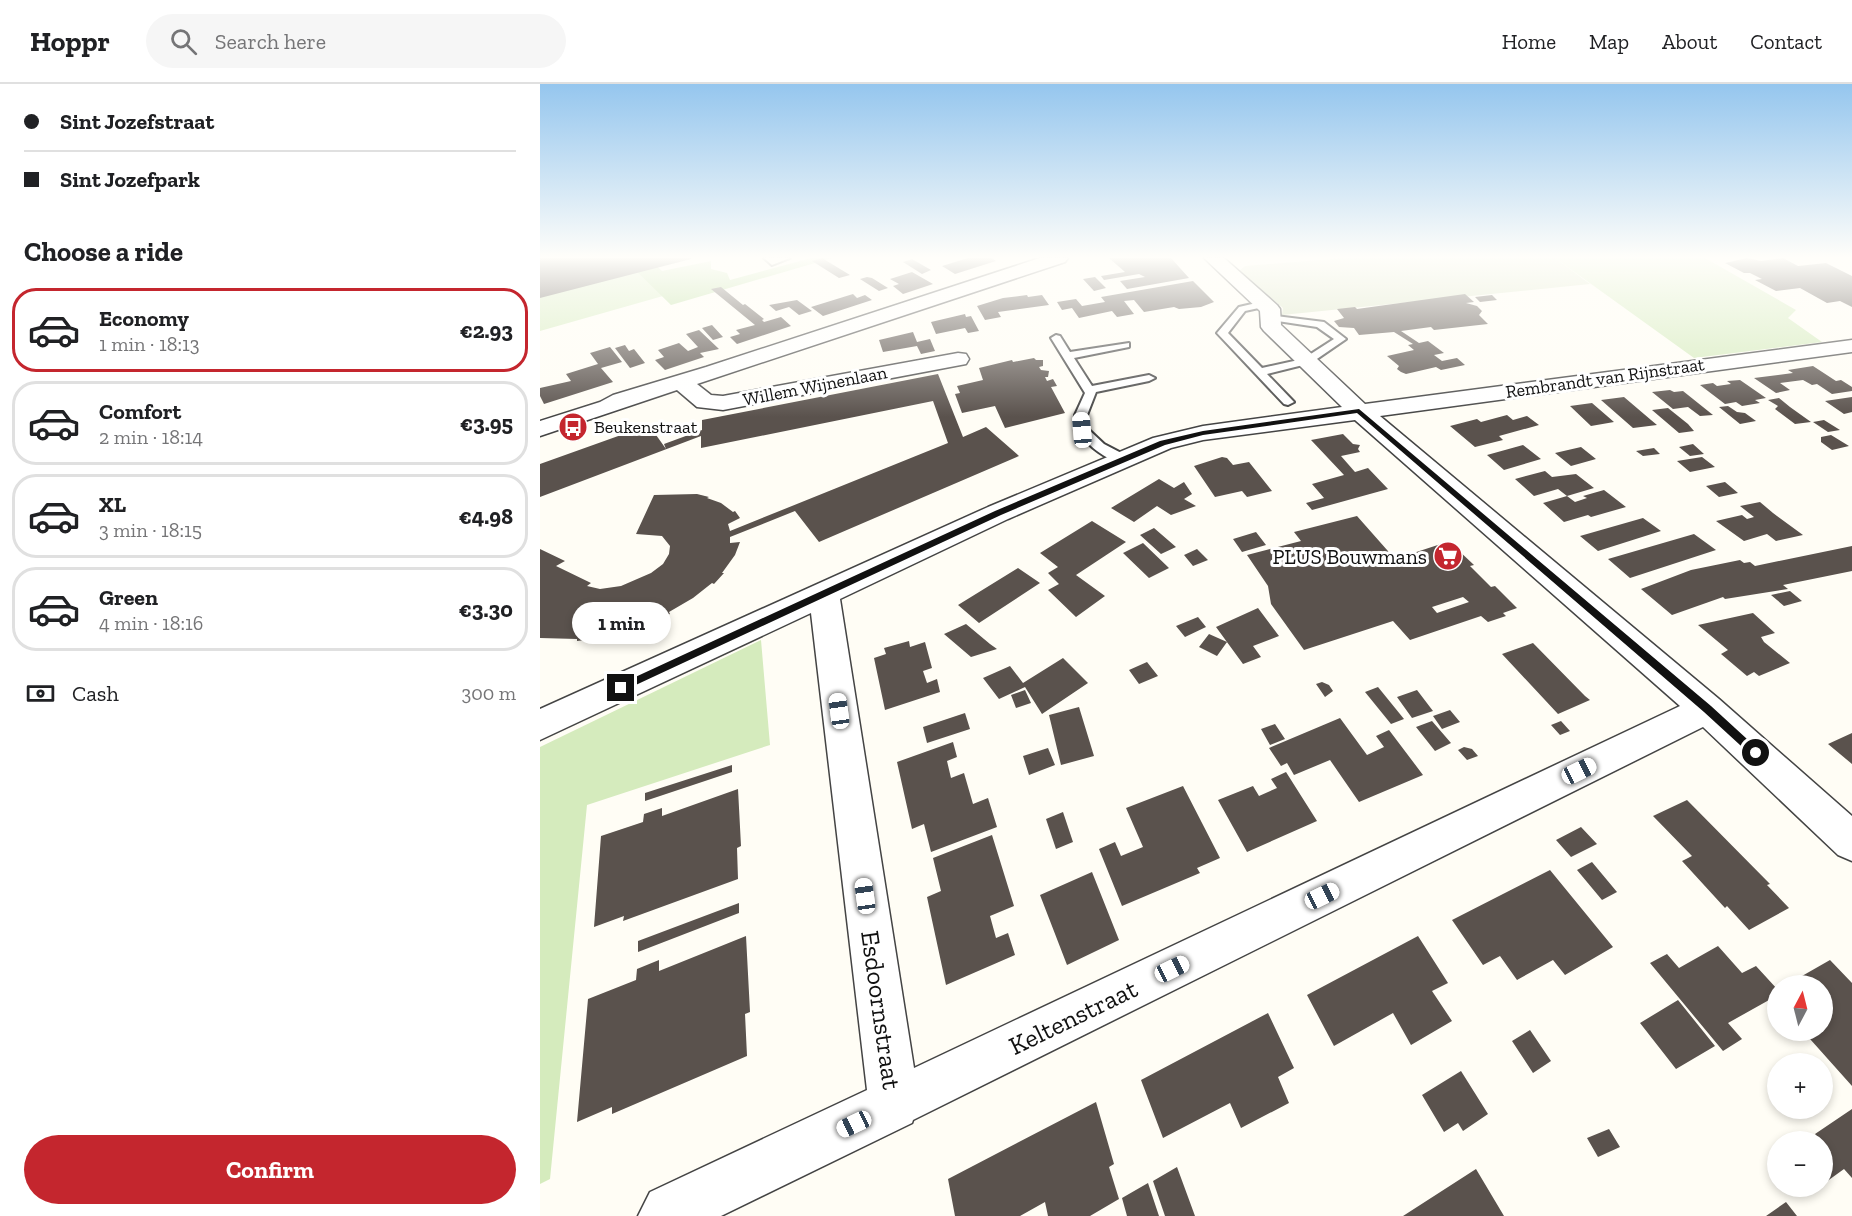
<!DOCTYPE html>
<meta charset="utf-8">
<style>
:root{--surface:#fff;--page:#f6f6f6;--text:#202124;--muted:#757577;--line:#e0e0e0;--accent:#c4262e}
body{margin:0;font-family:"Zilla Slab",serif;background:var(--page);color:var(--text);height:100vh;display:flex;flex-direction:column;font-size:22px;white-space:nowrap}
*{box-sizing:border-box;margin:0}
p{font-size:20px;color:var(--muted)}
.icon{flex:none;width:33px;height:33px;fill:none;stroke:currentColor;stroke-width:2;stroke-linecap:round;stroke-linejoin:round}
.map{position:relative;flex:1;overflow:hidden}
.side{display:flex;flex-direction:column;background:var(--surface);width:540px}
.side>*{flex:none}
.hud{display:grid;align-content:center;height:132px;padding:0 24px;background:var(--surface)}
.needle{width:39px;rotate:7deg}
.controls{position:absolute;left:1227px;top:891px;display:grid;gap:12px}
.controls a{display:grid;place-items:center;width:66px;height:66px;border-radius:50%;background:var(--surface);box-shadow:0 3px 9px #0003;font-size:30px}
.end{position:absolute;width:27px;height:27px;margin:-14px;border:8px solid #111;background:#fff;box-shadow:0 0 0 3px #fff}
.from{border-radius:50%}
.bubble{position:absolute;height:42px;border-radius:21px;background:var(--surface);box-shadow:0 3px 9px #0003;font-size:20px;font-weight:800;line-height:42px;text-align:center}
.car{position:absolute;width:18px;height:36px;margin:-18px -9px;border-radius:8px;box-shadow:0 0 4px 2px #0007;background:linear-gradient(#fff 24%,#345 0 40%,#fff 0 76%,#345 0 86%,#fff 0)}
.hud b{display:flex;align-items:center;gap:21px;height:57px;font-size:22px}
.hud b+b{border-top:2px solid var(--line)}
.hud i{width:15px;height:15px;background:var(--text)}
ul{padding:0;list-style:none}
li{display:flex;align-items:center;gap:18px;height:84px;margin:0 12px 9px;padding:0 12px;border:3px solid var(--line);border-radius:24px}
li div{flex:1}
li b{display:block;font-size:22px}
li em{font-style:normal;font-weight:800}
li.selected{border-color:var(--accent)}
li>.icon{width:54px;height:54px;stroke-width:1.5}
h2{padding:0 24px;font-size:27px;line-height:72px}
.pay{display:flex;align-items:center;gap:15px;height:66px;padding:0 24px;font-size:22px}
.pay p{margin-inline-start:auto}
.cta{display:flex;gap:12px;margin-top:auto;padding:12px 24px}
.cta a{flex:1;height:69px;border-radius:36px;background:var(--accent);color:#fff;font-size:24px;font-weight:800;line-height:69px;text-align:center}
header{display:flex;align-items:center;gap:36px;box-sizing:border-box;height:84px;padding:0 30px;background:var(--surface);border-bottom:2px solid var(--line)}
header strong{font-size:28px}
nav{display:flex;gap:33px;margin-inline-start:auto;font-size:21px}
.search{width:420px;height:54px;background:var(--page);display:flex;align-items:center;gap:15px;box-sizing:border-box;padding:0 21px;border-radius:33px;color:var(--muted);font-size:22px}
main{display:flex;flex:1;min-height:0}
.map>svg:first-child{display:block}
.green{fill:#d5ebbd}
.forest{fill:#b9dc9c}
.cemetery{fill:#d9e3c4}
.building{fill:#5a524d;fill-rule:evenodd}
.lines{fill:none;stroke-linecap:round;stroke-linejoin:round}
.service-casing{stroke:#444;stroke-width:4}
.minor-casing{stroke:#444;stroke-width:3}
.service{fill:#fff;fill-rule:evenodd}
.minor{fill:#fff;fill-rule:evenodd}
.route{fill:#111}
.labels{text-anchor:middle;dominant-baseline:central;stroke-width:6;stroke-linejoin:round;paint-order:stroke}
.far-street-label{font-size:18px;fill:#111;stroke:#fff}
.far-poi-label{font-size:18px;fill:#111;stroke:#fff;text-anchor:start}
.poi-label{font-size:21px;fill:#111;stroke:#fff;text-anchor:end}
.near-street-label{font-size:26px;fill:#111;stroke:#fff}
</style>
<header>
<strong>Hoppr</strong>
<div class="search"><svg class="icon" aria-label="search" viewBox="0 0 24 24"><circle cx="10" cy="10" r="6"/><path d="M15 15l6 6"/></svg>Search here</div>
<nav><a>Home</a><a>Map</a><a>About</a><a>Contact</a></nav>
</header>
<main>
<section class="side">
<div class="hud">
<b><i class="from"></i>Sint Jozefstraat</b>
<b><i></i>Sint Jozefpark</b>
</div>
<h2>Choose a ride</h2>
<ul>
<li class="selected"><svg class="icon" aria-label="car" viewBox="0 0 24 24"><path d="M5 17H2v-5l4-1 3-4h7l3 4 3 1v5h-3M9 17h6M6 11h13"/><circle cx="7" cy="17" r="2"/><circle cx="17" cy="17" r="2"/></svg><div><b>Economy</b><p>1 min · 18:13</p></div><em>€2.93</em></li>
<li><svg class="icon" aria-label="car" viewBox="0 0 24 24"><path d="M5 17H2v-5l4-1 3-4h7l3 4 3 1v5h-3M9 17h6M6 11h13"/><circle cx="7" cy="17" r="2"/><circle cx="17" cy="17" r="2"/></svg><div><b>Comfort</b><p>2 min · 18:14</p></div><em>€3.95</em></li>
<li><svg class="icon" aria-label="car" viewBox="0 0 24 24"><path d="M5 17H2v-5l4-1 3-4h7l3 4 3 1v5h-3M9 17h6M6 11h13"/><circle cx="7" cy="17" r="2"/><circle cx="17" cy="17" r="2"/></svg><div><b>XL</b><p>3 min · 18:15</p></div><em>€4.98</em></li>
<li><svg class="icon" aria-label="car" viewBox="0 0 24 24"><path d="M5 17H2v-5l4-1 3-4h7l3 4 3 1v5h-3M9 17h6M6 11h13"/><circle cx="7" cy="17" r="2"/><circle cx="17" cy="17" r="2"/></svg><div><b>Green</b><p>4 min · 18:16</p></div><em>€3.30</em></li>
</ul>
<div class="pay"><svg class="icon" aria-label="cash" viewBox="0 0 24 24"><path d="M3 7h18v10H3z"/><circle cx="12" cy="12" r="2"/></svg>Cash<p>300 m</p></div>
<div class="cta"><a>Confirm</a></div>
</section>
<div class="map">
<svg width="1312" height="1132" viewBox="0 0 1312 1132">
<rect width="100%" height="100%" fill="#fffdf5"/>
<path class="green" d="M 0,174 L 83,174 L 123,212 L 0,247 Z
M 1015,174 L 1165,174 L 1256,226 L 1248,234 L 1282,258 L 1154,274 Z
M 221,556 L 230,661 L 47,721 L 10,1095 L 0,1100 L 0,663 Z"/>
<path class="forest" d="M 83,174 L 108,174 L 122,187 L 171,177 L 171,185 L 187,189 L 190,196 L 271,174 L 292,174 L 131,221 Z"/>
<path class="cemetery" d="M 804,174 L 1015,174 L 1050,200 L 742,231 L 743,224 L 699,187 L 705,182 Z"/>
<path class="building" d="M 0,174 L 151,174 L 151,175 L 0,214 Z
M 282,174 L 310,191 L 299,194 L 272,177 Z
M 428,174 L 452,174 L 456,177 L 415,190 L 402,182 Z
M 569,174 L 631,174 L 649,194 L 587,205 L 580,197 L 605,193 L 599,190 L 564,196 L 561,192 L 585,188 Z
M 1207,174 L 1221,177 L 1243,174 L 1258,182 L 1286,179 L 1312,192 L 1312,223 L 1300,217 L 1287,219 L 1260,204 L 1236,207 L 1215,196 L 1222,195 L 1210,189 L 1204,189 L 1185,179 Z
M 372,175 L 391,186 L 382,190 L 363,178 Z
M 372,188 L 393,200 L 363,210 L 353,202 L 359,200 L 350,195 Z
M 327,193 L 332,194 L 348,204 L 339,207 L 320,195 Z
M 555,193 L 566,204 L 554,207 L 543,195 Z
M 653,197 L 674,218 L 661,223 L 639,225 L 634,223 L 604,228 L 594,216 L 584,217 L 594,230 L 577,233 L 572,227 L 539,234 L 532,224 L 522,226 L 517,218 L 536,215 L 542,222 L 565,218 L 561,213 Z
M 181,203 L 203,221 L 205,220 L 224,235 L 222,236 L 224,238 L 241,233 L 251,242 L 197,260 L 190,253 L 200,250 L 196,246 L 215,241 L 171,205 Z
M 313,210 L 317,214 L 325,211 L 332,216 L 283,232 L 271,223 Z
M 925,210 L 934,218 L 926,219 L 937,222 L 942,227 L 939,231 L 948,240 L 894,246 L 891,243 L 861,247 L 879,259 L 888,257 L 904,269 L 894,271 L 902,277 L 917,274 L 925,281 L 901,286 L 896,283 L 866,290 L 861,288 L 857,285 L 859,282 L 847,272 L 874,266 L 868,261 L 873,260 L 854,248 L 819,251 L 814,244 L 799,243 L 794,237 L 804,234 L 797,225 L 815,223 L 817,225 Z
M 487,211 L 488,213 L 502,211 L 509,221 L 458,228 L 461,233 L 445,236 L 437,222 L 463,214 Z
M 952,211 L 957,216 L 940,218 L 935,213 Z
M 257,216 L 272,227 L 259,231 L 249,223 L 236,227 L 229,221 Z
M 425,230 L 426,233 L 431,232 L 439,247 L 428,249 L 425,244 L 396,250 L 391,238 Z
M 172,241 L 183,253 L 173,256 L 162,244 Z
M 159,246 L 179,265 L 160,269 L 164,273 L 125,286 L 115,276 L 124,273 L 118,266 L 139,259 L 148,267 L 158,263 L 146,250 Z
M 373,248 L 377,258 L 390,255 L 395,267 L 381,270 L 377,262 L 343,268 L 339,256 Z
M 85,261 L 89,267 L 94,265 L 105,279 L 90,284 L 75,264 Z
M 70,263 L 82,278 L 61,284 L 73,298 L 4,320 L 0,312 L 0,304 L 31,297 L 26,290 L 58,280 L 50,269 Z
M 494,274 L 496,276 L 503,276 L 503,282 L 499,283 L 501,286 L 509,287 L 508,293 L 505,293 L 507,297 L 513,295 L 517,302 L 511,303 L 525,329 L 465,344 L 455,322 L 422,329 L 415,310 L 420,309 L 417,302 L 443,296 L 439,284 L 472,276 L 473,278 Z
M 1273,282 L 1296,297 L 1301,296 L 1312,303 L 1312,307 L 1292,310 L 1277,300 L 1272,301 L 1263,296 L 1240,299 L 1250,306 L 1236,309 L 1214,294 L 1253,289 L 1248,286 Z
M 398,290 L 423,353 L 446,343 L 479,372 L 279,458 L 255,427 L 190,453 L 190,459 L 200,458 L 195,471 L 182,489 L 184,489 L 174,500 L 172,499 L 153,514 L 129,528 L 130,530 L 112,538 L 55,553 L 54,555 L 37,557 L 37,555 L 0,554 L 0,465 L 25,477 L 16,482 L 51,499 L 47,502 L 60,505 L 81,502 L 111,489 L 123,480 L 129,470 L 130,462 L 122,452 L 96,450 L 114,411 L 157,410 L 169,413 L 167,414 L 181,419 L 193,428 L 195,427 L 200,434 L 188,440 L 190,447 L 408,359 L 393,317 L 161,364 L 161,352 L 0,413 L 0,380 L 109,341 L 126,365 L 124,360 L 162,346 L 162,336 Z
M 1200,296 L 1226,314 L 1215,316 L 1220,319 L 1202,322 L 1196,318 L 1185,320 L 1160,301 L 1173,299 L 1177,302 L 1191,300 L 1187,297 Z
M 1130,306 L 1134,308 L 1143,307 L 1173,331 L 1160,332 L 1148,323 L 1133,325 L 1112,308 Z
M 1084,313 L 1111,336 L 1117,341 L 1093,344 L 1061,316 Z
M 1312,313 L 1312,328 L 1304,330 L 1285,317 Z
M 1239,314 L 1250,323 L 1271,338 L 1255,340 L 1235,325 L 1238,322 L 1228,316 Z
M 1052,319 L 1074,338 L 1051,342 L 1030,322 Z
M 1188,322 L 1197,328 L 1205,329 L 1216,337 L 1200,340 L 1179,323 Z
M 1128,324 L 1148,340 L 1154,347 L 1139,349 L 1112,326 Z
M 967,331 L 973,336 L 987,332 L 999,341 L 959,352 L 963,356 L 935,363 L 910,342 L 937,335 L 941,338 Z
M 1284,336 L 1300,346 L 1288,348 L 1273,338 Z
M 803,350 L 813,360 L 820,361 L 818,365 L 820,368 L 801,372 L 815,388 L 828,384 L 848,405 L 772,426 L 766,419 L 784,414 L 772,400 L 804,391 L 771,356 Z
M 1291,351 L 1309,362 L 1292,366 L 1281,358 L 1281,353 Z
M 1153,360 L 1164,370 L 1150,372 L 1139,363 Z
M 983,361 L 1001,375 L 964,386 L 947,371 Z
M 1041,363 L 1056,375 L 1031,382 L 1015,369 Z
M 1114,364 L 1120,370 L 1103,372 L 1096,367 Z
M 682,373 L 687,374 L 693,381 L 709,378 L 732,407 L 707,413 L 702,407 L 675,413 L 654,382 Z
M 1162,373 L 1175,383 L 1150,388 L 1137,377 Z
M 1005,387 L 1012,393 L 1036,390 L 1054,404 L 1027,412 L 1018,405 L 994,412 L 975,395 Z
M 619,395 L 634,404 L 644,398 L 652,410 L 644,415 L 656,422 L 631,431 L 617,422 L 594,438 L 571,424 Z
M 1185,398 L 1198,409 L 1179,413 L 1166,402 Z
M 1064,406 L 1086,423 L 1051,433 L 1048,431 L 1024,438 L 1003,419 L 1027,412 L 1035,418 L 1047,414 L 1043,412 Z
M 1220,418 L 1233,429 L 1263,451 L 1236,457 L 1227,450 L 1204,457 L 1176,437 L 1202,431 L 1207,435 L 1214,433 L 1200,422 Z
M 817,432 L 855,475 L 907,458 L 914,466 L 917,465 L 934,481 L 930,482 L 951,503 L 955,502 L 977,524 L 963,529 L 966,532 L 948,538 L 941,532 L 870,556 L 853,537 L 764,566 L 731,520 L 728,502 L 707,471 L 761,457 L 754,448 ZM 923,513 L 929,518 L 897,529 L 892,523 Z
M 1103,434 L 1121,447 L 1058,467 L 1040,452 Z
M 552,437 L 586,458 L 536,491 L 565,512 L 536,533 L 508,506 L 519,500 L 508,489 L 518,483 L 500,469 Z
M 614,444 L 636,463 L 621,470 L 600,451 Z
M 716,448 L 726,461 L 702,468 L 693,455 Z
M 1154,450 L 1176,466 L 1090,494 L 1068,475 Z
M 603,459 L 629,484 L 609,494 L 583,469 Z
M 1312,462 L 1312,487 L 1243,501 L 1248,505 L 1185,515 L 1183,513 L 1132,531 L 1101,505 L 1151,486 L 1200,476 L 1204,479 L 1210,478 L 1215,482 Z
M 657,465 L 668,476 L 653,482 L 644,471 Z
M 478,484 L 500,499 L 439,539 L 418,521 Z
M 1250,507 L 1262,517 L 1244,522 L 1231,511 Z
M 718,524 L 739,552 L 713,562 L 721,573 L 703,580 L 676,543 Z
M 1213,529 L 1235,549 L 1221,553 L 1224,558 L 1250,579 L 1219,592 L 1214,588 L 1207,592 L 1181,570 L 1188,566 L 1158,541 Z
M 658,533 L 666,543 L 645,553 L 636,542 Z
M 426,540 L 450,560 L 457,565 L 431,573 L 404,550 Z
M 669,550 L 687,558 L 677,572 L 659,563 Z
M 369,557 L 370,563 L 385,558 L 392,584 L 383,587 L 387,599 L 397,595 L 400,608 L 345,626 L 334,574 L 346,570 L 344,564 Z
M 993,559 L 1045,612 L 1050,616 L 1018,630 L 962,570 Z
M 523,574 L 548,599 L 502,630 L 485,603 L 459,615 L 443,594 L 470,582 L 483,599 Z
M 607,578 L 618,592 L 599,600 L 589,586 Z
M 782,598 L 789,601 L 793,607 L 785,613 L 776,600 Z
M 838,603 L 864,635 L 851,640 L 825,608 Z
M 485,606 L 491,619 L 476,624 L 471,611 Z
M 877,606 L 893,627 L 872,634 L 857,613 Z
M 539,623 L 554,672 L 521,681 L 509,631 Z
M 910,626 L 920,638 L 902,645 L 893,632 Z
M 425,629 L 430,645 L 387,659 L 383,643 Z
M 800,634 L 827,671 L 844,663 L 836,652 L 849,646 L 883,691 L 819,718 L 790,676 L 754,691 L 747,679 L 741,682 L 729,664 Z
M 892,637 L 911,659 L 895,667 L 876,643 Z
M 1021,637 L 1030,647 L 1020,651 L 1011,641 Z
M 735,640 L 745,655 L 730,661 L 721,645 Z
M 1312,649 L 1312,680 L 1288,660 Z
M 413,658 L 417,673 L 407,677 L 411,694 L 424,689 L 433,720 L 448,714 L 457,743 L 391,768 L 384,740 L 372,745 L 357,678 Z
M 924,663 L 932,665 L 938,672 L 927,676 L 918,666 Z
M 508,664 L 515,681 L 489,691 L 483,672 Z
M 192,681 L 192,688 L 105,717 L 105,709 Z
M 746,688 L 777,737 L 707,768 L 678,716 L 713,702 L 719,712 L 737,704 L 731,695 Z
M 643,702 L 680,774 L 657,784 L 660,789 L 582,822 L 559,765 L 575,758 L 581,772 L 603,763 L 586,724 Z
M 198,705 L 201,762 L 197,764 L 198,795 L 83,837 L 84,832 L 54,843 L 61,752 L 103,738 L 104,730 L 122,724 L 122,732 Z
M 1147,716 L 1230,800 L 1227,801 L 1249,824 L 1209,846 L 1187,822 L 1185,824 L 1142,777 L 1152,772 L 1113,732 Z
M 523,728 L 533,758 L 516,765 L 506,735 Z
M 1041,743 L 1057,760 L 1031,773 L 1016,756 Z
M 452,751 L 474,822 L 450,832 L 456,854 L 468,849 L 475,871 L 406,901 L 387,813 L 401,807 L 393,774 Z
M 1052,778 L 1077,808 L 1062,816 L 1037,786 Z
M 1010,786 L 1073,863 L 1025,891 L 1013,876 L 977,896 L 960,872 L 943,881 L 912,836 Z
M 552,788 L 579,856 L 527,881 L 500,811 Z
M 199,819 L 199,829 L 98,868 L 98,857 Z
M 206,852 L 210,928 L 205,930 L 207,972 L 72,1030 L 72,1023 L 37,1038 L 48,915 L 96,896 L 97,885 L 119,876 L 119,887 Z
M 878,852 L 908,899 L 892,907 L 912,937 L 871,961 L 853,929 L 794,962 L 767,911 Z
M 1178,862 L 1202,889 L 1216,882 L 1238,906 L 1238,911 L 1188,939 L 1202,955 L 1183,967 L 1110,879 L 1127,870 L 1139,884 Z
M 1290,876 L 1312,899 L 1312,1002 L 1262,946 L 1282,946 L 1282,902 L 1260,902 L 1255,896 Z
M 1138,916 L 1175,962 L 1136,985 L 1100,939 Z
M 728,929 L 754,984 L 738,993 L 749,1019 L 701,1044 L 690,1019 L 623,1054 L 601,996 Z
M 990,946 L 1011,977 L 993,989 L 972,957 Z
M 921,987 L 948,1030 L 923,1047 L 918,1039 L 904,1048 L 882,1011 Z
M 556,1018 L 574,1080 L 569,1083 L 579,1115 L 550,1132 L 508,1132 L 505,1118 L 480,1132 L 415,1132 L 408,1095 Z
M 1312,1025 L 1312,1094 L 1304,1085 L 1286,1098 L 1282,1093 L 1282,1058 L 1275,1050 Z
M 1069,1045 L 1080,1063 L 1058,1073 L 1047,1054 Z
M 637,1083 L 655,1132 L 625,1132 L 613,1097 Z
M 936,1085 L 964,1132 L 863,1132 Z
M 608,1099 L 619,1132 L 587,1132 L 582,1114 Z
M 1246,1118 L 1257,1132 L 1226,1132 Z"/>
<g class="lines">
<g class="service-casing">
<path id="service" d="M 224,174 L 250,174 L 232,181 Z
M 725,217 L 728,218 L 728,222 L 705,227 L 688,249 L 722,284 L 763,275 L 794,255 L 777,243 L 731,236 L 727,235 L 727,231 L 784,238 L 806,255 L 771,279 L 727,290 L 754,318 L 748,321 L 744,320 L 677,249 L 699,223 Z
M 516,251 L 520,252 L 530,268 L 589,259 L 589,263 L 534,274 L 552,302 L 609,291 L 615,294 L 609,297 L 556,308 L 547,331 L 548,345 L 564,360 L 587,372 L 588,375 L 587,378 C 569,381 546,359 536,346 L 535,331 L 545,309 L 511,254 Z"/>
</g>
<g class="minor-casing">
<path id="minor" d="M 500,174 L 528,174 L 525,178 L 157,300 L 171,311 L 183,312 L 418,269 L 426,270 L 429,275 L 426,280 L 183,326 L 157,323 L 137,306 L 0,352 L 0,337 L 60,318 L 73,311 L 166,283 Z
M 664,174 L 684,174 L 737,221 L 740,225 L 741,241 L 825,320 L 1312,256 L 1312,268 L 840,332 L 1179,615 L 1312,732 L 1312,777 L 1298,771 L 1163,643 L 373,1036 L 372,1039 L 181,1132 L 98,1132 L 110,1108 L 327,1006 L 271,529 L 0,656 L 0,625 L 448,423 L 613,354 L 663,342 L 802,323 L 724,247 L 721,243 L 720,227 ZM 815,336 L 1140,622 L 374,984 L 300,515 L 468,435 L 631,364 L 663,356 Z"/>
</g>
<use href="#service" class="service"/>
<use href="#minor" class="minor"/>
</g>
<linearGradient id="sky" x2="0" y2="1"><stop stop-color="#95c6ee"/><stop offset="0.52" stop-color="#fffefa"/><stop offset="1" stop-color="#fffefa" stop-opacity="0"/></linearGradient>
<rect width="1312" height="333" fill="url(#sky)"/>
<path class="route" d="M 819,325 L 1171,622 L 1219,666 L 1219,672 L 1212,672 L 1164,628 L 817,329 L 663,351 L 625,361 L 461,431 L 85,606 L 81,608 L 76,604 L 78,601 L 455,427 L 620,357 L 663,347 Z"/>
<defs>
<g id="bus-disc" transform="scale(1.5)"><circle r="9.5" fill="#c4262e" stroke="#fff"/><path d="M-5-6H5V4H4V6H2V4H-2V6H-4V4H-5ZM-3.5-4V0h7V-4ZM-3.5 1.2v1.5H-2V1.2ZM2 1.2v1.5H3.5V1.2Z" fill="#fff"/></g>
<g id="supermarket-disc" transform="scale(1.5)"><circle r="9.5" fill="#c4262e" stroke="#fff"/><path d="M-6-5.5h2.5l.6 2H6L4.5 2H-2.5L-4.4-4H-6ZM-1.5 3.2a1.3 1.3 0 1 0 .1 0ZM3 3.2a1.3 1.3 0 1 0 .1 0Z" fill="#fff"/></g>
</defs>
<g fill-rule="evenodd">
<use href="#bus-disc" x="33" y="343"/>
<use href="#supermarket-disc" x="908" y="472"/>
</g>
<g class="labels">
<g class="far-street-label">
<text transform="translate(1065 294) rotate(-8)">Rembrandt van Rijnstraat</text>
<text transform="translate(275 302) rotate(-11)">Willem Wijnenlaan</text>
</g>
<g class="far-poi-label">
<text x="54" y="343">Beukenstraat</text>
</g>
<g class="poi-label">
<text x="887" y="472">PLUS Bouwmans</text>
</g>
<g class="near-street-label">
<text transform="translate(341 926) rotate(82)">Esdoornstraat</text>
<text transform="translate(533 933) rotate(-26)">Keltenstraat</text>
</g>
</g>
</svg>
<div class="controls">
<a><svg class="needle" viewBox="-14 -14 28 28"><path d="M0-13l5 13h-10z" fill="#e53935"/><path d="M0 13l5-13h-10z" fill="#757577"/></svg></a>
<a>+</a>
<a>−</a>
</div>
<i class="end from" style="left:1216px;top:669px"></i>
<i class="end" style="left:81px;top:604px"></i>
<div class="bubble" style="left:32px;top:518px;width:99px">1 min</div>
<i class="car" style="left:542px;top:346px;rotate:355deg"></i>
<i class="car" style="left:299px;top:627px;rotate:352deg"></i>
<i class="car" style="left:1039px;top:687px;rotate:64deg"></i>
<i class="car" style="left:325px;top:812px;rotate:352deg"></i>
<i class="car" style="left:782px;top:812px;rotate:64deg"></i>
<i class="car" style="left:632px;top:885px;rotate:64deg"></i>
<i class="car" style="left:314px;top:1040px;rotate:245deg"></i>
</div>
</main>
